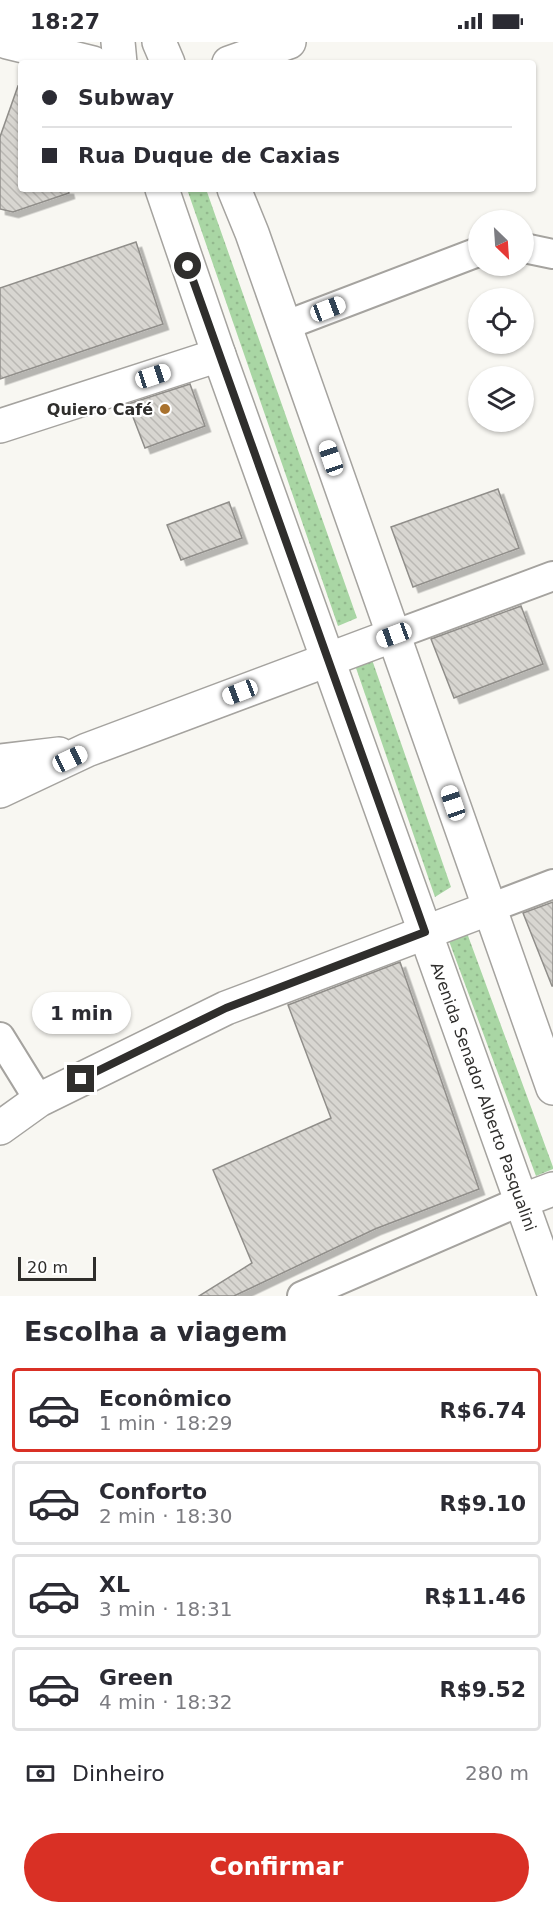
<!DOCTYPE html>
<html lang="pt">
<meta charset="utf-8">
<style>
:root{--surface:#fff;--page:#f2f2f3;--text:#2b2b33;--muted:#7c7c81;--line:#e1e1e2;--accent:#d93025}
body{margin:0;font-family:"DejaVu Sans",sans-serif;background:var(--page);color:var(--text);height:100vh;display:flex;flex-direction:column;font-size:22px;white-space:nowrap}
*{box-sizing:border-box;margin:0}
p{font-size:20px;color:var(--muted)}
.icon{flex:none;width:33px;height:33px;fill:none;stroke:currentColor;stroke-width:2;stroke-linecap:round;stroke-linejoin:round}
.map{position:relative;height:1254px;overflow:hidden}
.side{display:flex;flex-direction:column;background:var(--surface);flex:1}
.side>*{flex:none}
.guide{position:absolute;left:18px;top:18px;width:518px;height:132px;border-radius:6px;box-shadow:0 2px 4px #0004;display:grid;align-content:center;height:132px;padding:0 24px;background:var(--surface)}
.needle{width:39px;rotate:155deg}
.tools{position:absolute;left:468px;top:168px;display:grid;gap:12px}
.tools a{display:grid;place-items:center;width:66px;height:66px;border-radius:50%;background:var(--surface);box-shadow:0 2px 4px #0004;font-size:30px}
.scale{position:absolute;left:18px;bottom:15px;width:78px;box-sizing:border-box;padding-left:6px;border:3px solid #2f2e2c;border-top:0;font-size:16px;line-height:21px;white-space:nowrap;color:#2f2e2c;-webkit-text-stroke:4px #fff;paint-order:stroke}
.end{position:absolute;width:27px;height:27px;margin:-14px;border:8px solid #2f2e2c;background:#fff;box-shadow:0 0 0 3px #fff}
.from{border-radius:50%}
.bubble{position:absolute;height:42px;border-radius:21px;background:var(--surface);box-shadow:0 2px 4px #0004;font-size:20px;font-weight:700;line-height:42px;text-align:center}
.car{position:absolute;width:18px;height:36px;margin:-18px -9px;border-radius:8px;box-shadow:0 0 4px 2px #0007;background:linear-gradient(#fff 24%,#345 0 40%,#fff 0 76%,#345 0 86%,#fff 0)}
.guide b{display:flex;align-items:center;gap:21px;height:57px;font-size:22px}
.guide b+b{border-top:2px solid var(--line)}
.guide i{width:15px;height:15px;background:var(--text)}
ul{padding:0;list-style:none}
li{display:flex;align-items:center;gap:18px;height:84px;margin:0 12px 9px;padding:0 12px;border:3px solid var(--line);border-radius:6px}
li div{flex:1}
li b{display:block;font-size:22px}
li em{font-style:normal;font-weight:700}
li.active{border-color:var(--accent)}
li>.icon{width:54px;height:54px;stroke-width:1.5}
h2{padding:0 24px;font-size:27px;line-height:72px}
.pay{display:flex;align-items:center;gap:15px;height:66px;padding:0 24px;font-size:22px}
.pay p{margin-inline-start:auto}
.cta{display:flex;gap:12px;margin-top:auto;padding:12px 24px}
.cta a{flex:1;height:69px;border-radius:36px;background:var(--accent);color:#fff;font-size:24px;font-weight:700;line-height:69px;text-align:center}
.status{display:flex;justify-content:space-between;align-items:center;height:42px;padding:0 30px;background:var(--surface);direction:ltr}
.status svg{height:16px;fill:currentColor}
.map>svg:first-child{display:block}
.grass{fill:url(#grass-dots)}
.building{fill:url(#building-back-hatch);stroke:#908e8a;stroke-width:1.5;filter:url(#shadow)}
.lines{fill:none;stroke-linecap:round;stroke-linejoin:round}
.minor-casing{stroke:#a5a39f;stroke-width:32}
.tertiary-casing{stroke:#a5a39f;stroke-width:36}
.secondary-casing{stroke:#a5a39f;stroke-width:36}
.minor{stroke:#fff;stroke-width:28}
.tertiary{stroke:#fff;stroke-width:33}
.secondary{stroke:#fff;stroke-width:33}
.route{stroke:#2f2e2c;stroke-width:8}
.poi-dot{fill:#a9722e;stroke:#fff;stroke-width:2}
.labels{text-anchor:middle;dominant-baseline:central;stroke-width:4.5;stroke-linejoin:round;paint-order:stroke}
.poi-label{font-size:16px;font-weight:bold;fill:#2f2e2c;stroke:#fff;text-anchor:end}
.street-label{font-size:16px;fill:#2f2e2c;stroke:#fff}
</style>
<div class="status"><b>18:27</b><svg viewBox="0 0 49 12"><path d="M0 12V9h3v3zM5 12V6h3v6zM10 12V3h3v9zM15 12V0h3v12zM26 1h20v11H26zM47 4h2v5h-2z"/></svg></div>
<div class="map">
<svg width="553" height="1254" viewBox="0 0 553 1254">
<defs>
<pattern id="grass-dots" width="8" height="8" patternUnits="userSpaceOnUse" patternTransform="scale(1.5)"><rect width="8" height="8" fill="#a9d6a4"/><path d="M2 2h.1M6 6h.1" fill="none" stroke="#92b88d" stroke-width="1.8" stroke-linecap="round"/></pattern>
<pattern id="building-back-hatch" width="6" height="6" patternUnits="userSpaceOnUse" patternTransform="scale(1.5)"><rect width="6" height="6" fill="#d8d6d1"/><path d="M-1 5l2 2M0 0l6 6M5-1l2 2" fill="none" stroke="#bab8b4"/></pattern>
<filter id="shadow"><feDropShadow dx="5.5" dy="5.5" stdDeviation="0" flood-color="#0004"/></filter>
</defs>
<rect width="100%" height="100%" fill="#f8f7f2"/>
<path class="grass" d="M 187,147 L 206,147 L 357,576 L 338,584 Z
M 369,609 L 451,845 L 435,855 L 356,626 Z
M 467,891 L 553,1125 L 553,1127 L 536,1134 L 449,899 Z"/>
<path class="building" d="M 18,44 L 21,45 L 21,147 L 68,147 L 69,151 L 13,170 L 0,167 L 0,95 Z
M 136,200 L 163,282 L 0,337 L 0,246 Z
M 190,342 L 205,384 L 145,406 L 128,362 Z
M 498,447 L 519,506 L 413,545 L 391,485 Z
M 229,460 L 242,496 L 181,518 L 167,483 Z
M 521,564 L 543,622 L 454,656 L 431,597 Z
M 553,860 L 553,944 L 552,944 L 523,871 Z
M 400,920 L 479,1147 L 375,1187 L 234,1254 L 199,1254 L 252,1221 L 213,1128 L 331,1076 L 288,963 Z"/>
<g class="lines">
<g class="minor-casing">
<path id="minor" d="M 524,206 L 553,212
M 284,284 L 478,210
M 394,593 L 553,534
M 490,866 L 553,842
M 0,995 L 39,1058
M 302,1254 L 521,1159"/>
</g>
<g class="tertiary-casing">
<path id="tertiary" d="M 0,719 L 59,712
M 0,749 L 87,708 L 394,593
M 0,1086 L 39,1058 L 226,966 L 490,866
M 521,1159 L 553,1147"/>
</g>
<g class="secondary-casing">
<g id="secondary">
<path d="M 7,0 L 93,21"/>
<path d="M 118,0 L 120,21"/>
<path d="M 159,0 L 168,21"/>
<path d="M 229,21 L 289,0"/>
<path id="s1" d="M 162,147 L 219,313 L 553,1248"/>
<path d="M 234,147 L 252,191 L 553,1046"/>
<path d="M 0,384 L 219,313"/>
</g>
</g>
<use href="#minor" class="minor"/>
<use href="#tertiary" class="tertiary"/>
<use href="#secondary" class="secondary"/>
</g>
<g class="lines">
<path class="route" d="M 81,1037 L 226,966 L 425,890 L 188,224"/>
</g>
<circle class="poi-dot" cx="165" cy="367" r="6"/>
<g class="labels">
<g class="poi-label">
<text x="153" y="367">Quiero Café</text>
</g>
<g class="street-label">
<text stroke="none"><textPath href="#s1" startOffset="963">Avenida Senador Alberto Pasqualini</textPath></text>
</g>
</g>
</svg>
<div class="tools">
<a><svg class="needle" viewBox="-14 -14 28 28"><path d="M0-13l5 13h-10z" fill="#e53935"/><path d="M0 13l5-13h-10z" fill="#7c7c81"/></svg></a>
<a><svg class="icon" aria-label="locate" viewBox="0 0 24 24"><circle cx="12" cy="12" r="6"/><path d="M12 2v4M12 18v4M2 12h4M18 12h4"/></svg></a>
<a><svg class="icon" aria-label="layers" viewBox="0 0 24 24"><path d="M12 4l9 5-9 5-9-5zM3 14l9 5 9-5"/></svg></a>
</div>
<div class="scale">20 m</div>
<i class="end from" style="left:188px;top:224px"></i>
<i class="end" style="left:81px;top:1037px"></i>
<div class="bubble" style="left:32px;top:950px;width:99px">1 min</div>
<i class="car" style="left:328px;top:267px;rotate:69deg"></i>
<i class="car" style="left:153px;top:334px;rotate:72deg"></i>
<i class="car" style="left:331px;top:416px;rotate:341deg"></i>
<i class="car" style="left:394px;top:593px;rotate:250deg"></i>
<i class="car" style="left:240px;top:650px;rotate:249deg"></i>
<i class="car" style="left:70px;top:717px;rotate:65deg"></i>
<i class="car" style="left:453px;top:761px;rotate:341deg"></i>
<div class="guide">
<b><i class="from"></i>Subway</b>
<b><i></i>Rua Duque de Caxias</b>
</div>
</div>
<section class="side">
<h2>Escolha a viagem</h2>
<ul>
<li class="active"><svg class="icon" aria-label="car" viewBox="0 0 24 24"><path d="M5 17H2v-5l4-1 3-4h7l3 4 3 1v5h-3M9 17h6M6 11h13"/><circle cx="7" cy="17" r="2"/><circle cx="17" cy="17" r="2"/></svg><div><b>Econômico</b><p>1 min · 18:29</p></div><em>R$6.74</em></li>
<li><svg class="icon" aria-label="car" viewBox="0 0 24 24"><path d="M5 17H2v-5l4-1 3-4h7l3 4 3 1v5h-3M9 17h6M6 11h13"/><circle cx="7" cy="17" r="2"/><circle cx="17" cy="17" r="2"/></svg><div><b>Conforto</b><p>2 min · 18:30</p></div><em>R$9.10</em></li>
<li><svg class="icon" aria-label="car" viewBox="0 0 24 24"><path d="M5 17H2v-5l4-1 3-4h7l3 4 3 1v5h-3M9 17h6M6 11h13"/><circle cx="7" cy="17" r="2"/><circle cx="17" cy="17" r="2"/></svg><div><b>XL</b><p>3 min · 18:31</p></div><em>R$11.46</em></li>
<li><svg class="icon" aria-label="car" viewBox="0 0 24 24"><path d="M5 17H2v-5l4-1 3-4h7l3 4 3 1v5h-3M9 17h6M6 11h13"/><circle cx="7" cy="17" r="2"/><circle cx="17" cy="17" r="2"/></svg><div><b>Green</b><p>4 min · 18:32</p></div><em>R$9.52</em></li>
</ul>
<div class="pay"><svg class="icon" aria-label="cash" viewBox="0 0 24 24"><path d="M3 7h18v10H3z"/><circle cx="12" cy="12" r="2"/></svg>Dinheiro<p>280 m</p></div>
<div class="cta"><a>Confirmar</a></div>
</section>
